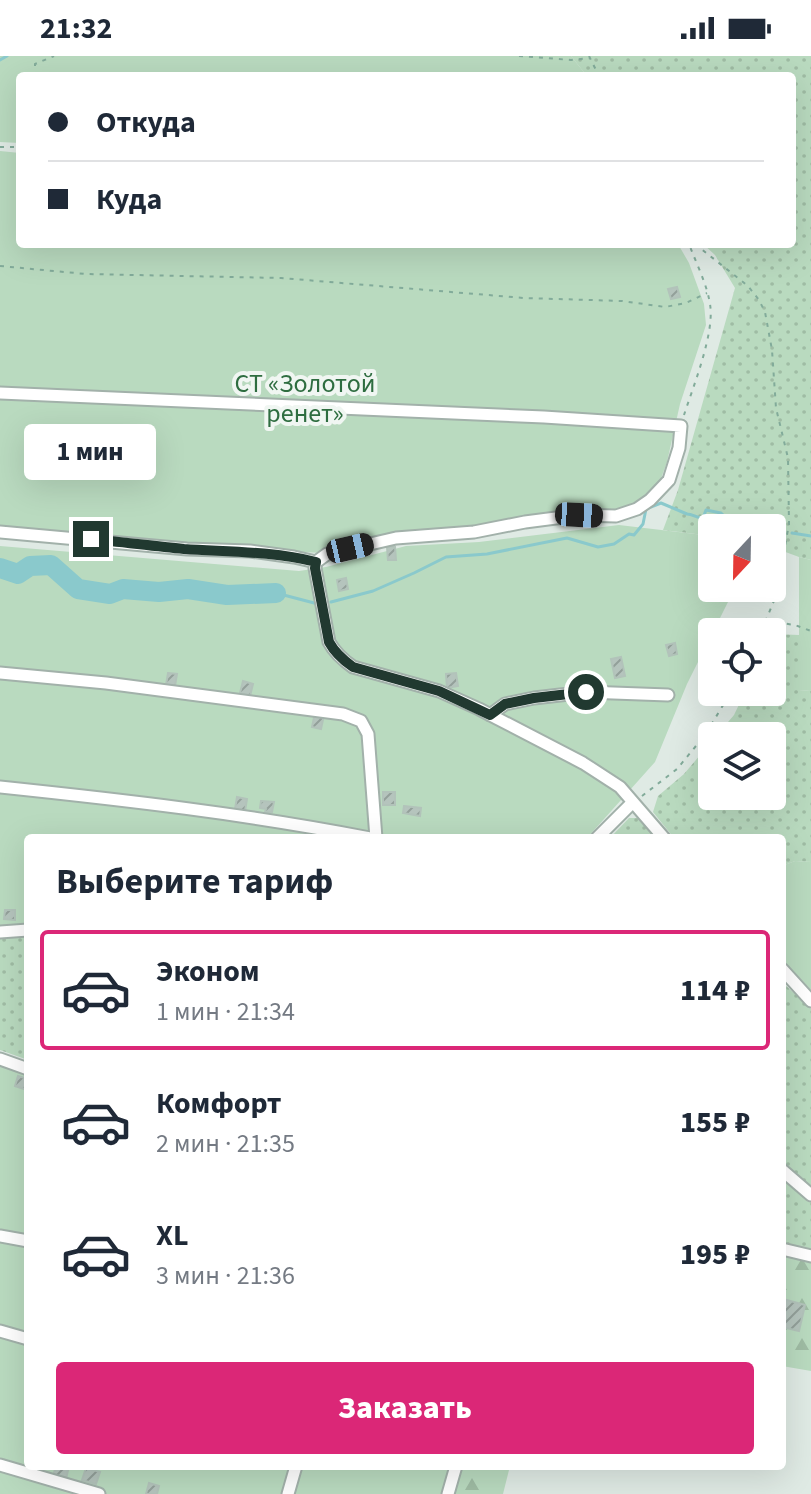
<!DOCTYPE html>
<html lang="ru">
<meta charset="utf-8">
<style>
:root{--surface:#fff;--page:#f2f2f3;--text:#1f2937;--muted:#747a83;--line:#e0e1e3;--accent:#db2777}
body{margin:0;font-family:"Source Sans 3",sans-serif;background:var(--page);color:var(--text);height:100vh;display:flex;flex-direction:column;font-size:30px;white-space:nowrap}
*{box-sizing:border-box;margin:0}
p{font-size:26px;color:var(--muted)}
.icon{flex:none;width:44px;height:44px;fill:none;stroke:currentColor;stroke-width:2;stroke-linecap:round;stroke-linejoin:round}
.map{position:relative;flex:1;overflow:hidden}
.details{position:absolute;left:24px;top:778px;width:762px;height:636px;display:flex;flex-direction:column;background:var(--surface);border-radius:8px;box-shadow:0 8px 32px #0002}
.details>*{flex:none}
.banner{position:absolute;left:16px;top:16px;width:780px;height:176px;border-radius:8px;box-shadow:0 8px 32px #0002;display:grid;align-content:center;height:176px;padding:0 32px;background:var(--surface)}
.needle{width:52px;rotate:202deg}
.controls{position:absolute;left:698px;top:458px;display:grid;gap:16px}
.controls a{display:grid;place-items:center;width:88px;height:88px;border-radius:8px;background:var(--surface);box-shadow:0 8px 32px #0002;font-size:40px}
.end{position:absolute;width:36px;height:36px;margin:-18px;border:10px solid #213930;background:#fff;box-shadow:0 0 0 4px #fff}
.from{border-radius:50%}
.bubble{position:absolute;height:56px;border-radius:8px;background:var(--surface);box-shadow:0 8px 32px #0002;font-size:26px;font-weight:800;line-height:56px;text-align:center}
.car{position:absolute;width:24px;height:48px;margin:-24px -12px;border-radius:10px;box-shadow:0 0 6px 2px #0007;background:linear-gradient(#222 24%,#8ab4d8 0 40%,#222 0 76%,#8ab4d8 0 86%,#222 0)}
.banner b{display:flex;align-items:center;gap:28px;height:76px;font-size:30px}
.banner b+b{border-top:2px solid var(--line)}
.banner i{width:20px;height:20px;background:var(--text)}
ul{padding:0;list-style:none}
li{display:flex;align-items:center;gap:24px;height:120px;margin:0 16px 12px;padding:0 16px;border:4px solid transparent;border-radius:8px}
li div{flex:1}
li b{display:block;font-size:30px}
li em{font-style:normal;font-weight:800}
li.on{border-color:var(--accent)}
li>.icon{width:72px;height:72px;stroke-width:1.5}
h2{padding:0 32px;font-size:36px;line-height:96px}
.primary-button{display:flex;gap:16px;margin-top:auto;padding:16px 32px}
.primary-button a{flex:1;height:92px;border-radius:8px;background:var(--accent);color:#fff;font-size:32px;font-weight:800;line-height:92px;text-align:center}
.status{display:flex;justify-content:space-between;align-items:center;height:56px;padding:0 40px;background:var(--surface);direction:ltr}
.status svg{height:22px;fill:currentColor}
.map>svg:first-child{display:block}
.grass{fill:url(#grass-dots)}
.forest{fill:url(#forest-firs)}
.garden{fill:#b9dabf}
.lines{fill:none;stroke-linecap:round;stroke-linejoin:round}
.stream{stroke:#8ac9cc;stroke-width:3}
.river{stroke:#8ac9cc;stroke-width:20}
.building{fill:url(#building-hatch);stroke:#b2c3ba;stroke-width:2}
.minor-casing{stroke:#a2b1aa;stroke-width:15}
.path{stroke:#82ab9a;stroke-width:2;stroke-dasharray:4 6;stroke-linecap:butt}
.minor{stroke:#fff;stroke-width:11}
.route{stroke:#213930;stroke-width:10}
.labels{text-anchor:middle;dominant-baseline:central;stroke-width:8;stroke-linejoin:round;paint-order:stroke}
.park-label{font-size:26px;fill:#2e6d40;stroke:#f0f6f2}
</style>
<div class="status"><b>21:32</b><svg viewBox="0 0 49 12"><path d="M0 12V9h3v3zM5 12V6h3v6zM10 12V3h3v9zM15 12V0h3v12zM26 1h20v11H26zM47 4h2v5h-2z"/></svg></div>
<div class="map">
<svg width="811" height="1438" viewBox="0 0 811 1438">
<defs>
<pattern id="grass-dots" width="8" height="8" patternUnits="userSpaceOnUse" patternTransform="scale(2)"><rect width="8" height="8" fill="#b9dabf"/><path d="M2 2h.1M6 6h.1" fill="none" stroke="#9fbca4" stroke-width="1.8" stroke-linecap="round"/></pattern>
<pattern id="forest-firs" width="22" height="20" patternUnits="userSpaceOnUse" patternTransform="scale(2)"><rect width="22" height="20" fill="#b9dabf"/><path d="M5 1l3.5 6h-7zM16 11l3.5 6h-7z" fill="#9fbca4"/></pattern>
<pattern id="building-hatch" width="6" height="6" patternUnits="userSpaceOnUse" patternTransform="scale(2)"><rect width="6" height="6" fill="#b5c4bd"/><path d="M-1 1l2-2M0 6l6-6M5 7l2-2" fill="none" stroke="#93a09a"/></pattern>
</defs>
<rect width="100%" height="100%" fill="#dfeae4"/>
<path class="grass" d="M 571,0 L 811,0 L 811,504 L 799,501 L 772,491 L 772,472 L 712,472 L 712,480 L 663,474 L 678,434 L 735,232 L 715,199 L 703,188 L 792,188 L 792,20 L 587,20 Z
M 773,578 L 799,579 L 799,634 L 811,635 L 811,806 L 795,805 L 782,810 L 782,782 L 674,782 L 653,756 L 658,740 L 684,718 L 712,685 L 712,740 L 772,740 L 772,680 L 716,680 L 734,659 L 745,636 L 772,636 Z
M 629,762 L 640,762 L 655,782 L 610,782 Z
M 28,880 L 28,1004 L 0,994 L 0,881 Z
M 782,926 L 811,953 L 811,1193 L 782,1186 Z"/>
<path class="forest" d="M 782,1197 L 811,1203 L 811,1315 L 782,1310 Z
M 459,1410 L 510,1410 L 503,1438 L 451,1438 Z"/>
<path class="garden" d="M 0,0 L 571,0 L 587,20 L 20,20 L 20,87 L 0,86 Z
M 0,95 L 20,97 L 20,188 L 678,188 L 689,207 L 704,248 L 706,269 L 680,348 L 667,406 L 659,428 L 644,442 L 621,453 L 580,453 L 504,467 L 402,476 L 321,497 L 191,489 L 0,472 Z
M 619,469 L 712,480 L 712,532 L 735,532 L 687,628 L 655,706 L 587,782 L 28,782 L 28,880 L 0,881 L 0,490 L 299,515 L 326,511 L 406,490 L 479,486 Z
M 799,501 L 811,504 L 811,635 L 799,634 Z
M 795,805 L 811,806 L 811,934 L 782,903 L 782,810 Z
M 0,1010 L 28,1018 L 28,1410 L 449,1410 L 441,1438 L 0,1438 Z"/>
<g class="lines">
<path class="stream" d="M 0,4 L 7,0
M 772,472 L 784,475
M 792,477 L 811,480
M 276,537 L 318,548
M 331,546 L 373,535 L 414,517 L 446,501 L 487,498 L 567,482 L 598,491 L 614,488 L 629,478 L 634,479 L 643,468 L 646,453 L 661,447 L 687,458 C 693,458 696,462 703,462 L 706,454 L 721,457 L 727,463 L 771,472"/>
<path class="river" d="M 0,512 L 18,518 L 30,510 L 51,509 L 78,533 L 110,538 L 123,533 L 159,536 L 188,533 L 227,539 L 276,537"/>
</g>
<path class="building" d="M 677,231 L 680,241 L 671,243 L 668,233 Z
M 387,491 L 395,491 L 396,504 L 388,504 Z
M 346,522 L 348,533 L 339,535 L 337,524 Z
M 675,587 L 677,598 L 669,600 L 666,589 Z
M 621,601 L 625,620 L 615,622 L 611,603 Z
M 168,617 L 177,618 L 175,630 L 166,629 Z
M 456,617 L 458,630 L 447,632 L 446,618 Z
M 243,625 L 253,628 L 250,640 L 240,637 Z
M 315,657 L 324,659 L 321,673 L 312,671 Z
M 383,736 L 395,736 L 395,749 L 383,749 Z
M 237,741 L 247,743 L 245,755 L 235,753 Z
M 261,745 L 274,746 L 272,756 L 265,756 L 266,753 L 260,752 Z
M 404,750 L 421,752 L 420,760 L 403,757 Z
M 5,854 L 15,854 L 15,864 L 4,863 Z
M 18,1020 L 28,1023 L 24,1033 L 15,1030 Z
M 782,1236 L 783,1243 L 805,1249 L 799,1275 L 782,1271 Z
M 56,1410 L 69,1410 L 66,1423 L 53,1420 Z
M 86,1412 L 100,1416 L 96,1428 L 82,1424 Z
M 149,1427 L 159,1430 L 157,1438 L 146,1438 Z"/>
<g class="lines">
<g class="minor-casing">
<path id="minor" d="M 0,337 L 544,361 L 681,370 L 679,392 L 669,424 L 650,444 L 637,453 L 616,460 L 579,459 L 525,466 L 474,476 L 396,482 L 327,498 L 316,506 L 315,512 L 329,586 C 335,597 343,604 353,611 L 439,635 L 479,653 L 583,707 L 620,731 L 664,782
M 0,476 L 187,493 L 250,495 L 294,501 L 316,506
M 0,617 L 106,627 L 343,658 L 361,665 L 368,678 L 376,782
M 490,659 L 505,648 L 534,642 L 586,636 L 668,639
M 0,731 C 124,744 247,758 370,782
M 597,782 L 632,747
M 0,876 L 28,874
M 782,913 L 811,945
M 0,1003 L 28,1013
M 782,1114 L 811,1139
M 0,1180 L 28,1185
M 782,1193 L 811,1200
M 0,1275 L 28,1283
M 0,1409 L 99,1438
M 288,1438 L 296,1410
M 448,1438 L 456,1410"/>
</g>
<path class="path" d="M 519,0 L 571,4 L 590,2
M 589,0 L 599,20
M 35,20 L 35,8 L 54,0
M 0,91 L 20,91
M 695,188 L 748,230 L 759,244 L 765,256 L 772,294 L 776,352 L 788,402 L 789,468 L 776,540 L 761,576
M 0,210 L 86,218 L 281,222 L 524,242 L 622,245 L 665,251 L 686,247 L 707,237
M 684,359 C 693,331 715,277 710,248 C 707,228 696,207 689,188
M 767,565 L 795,569 L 811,575
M 642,740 L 677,713 L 705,679 L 731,636"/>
<use href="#minor" class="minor"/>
</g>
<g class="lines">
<path class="route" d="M 91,483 C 122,486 153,490 184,493 C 229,496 272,495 316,506 L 315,512 L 329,586 C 335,597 343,604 353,611 L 439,635 L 490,659 L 505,648 L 534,642 L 586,636"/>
</g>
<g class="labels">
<g class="park-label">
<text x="305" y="327">СТ «Золотой<tspan x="305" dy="30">ренет»</tspan></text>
</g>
</g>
</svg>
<div class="controls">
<a><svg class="needle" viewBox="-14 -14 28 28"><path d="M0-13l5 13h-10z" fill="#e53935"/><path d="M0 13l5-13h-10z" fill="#747a83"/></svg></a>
<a><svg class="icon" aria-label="locate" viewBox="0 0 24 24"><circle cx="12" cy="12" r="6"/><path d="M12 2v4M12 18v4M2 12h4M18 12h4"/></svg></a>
<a><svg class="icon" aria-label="layers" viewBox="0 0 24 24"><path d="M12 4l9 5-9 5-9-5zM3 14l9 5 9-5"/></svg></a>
</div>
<i class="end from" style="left:586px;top:636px"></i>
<i class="end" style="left:91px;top:483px"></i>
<div class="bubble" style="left:24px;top:368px;width:132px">1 мин</div>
<i class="car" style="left:579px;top:459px;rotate:93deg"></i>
<i class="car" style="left:350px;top:492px;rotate:77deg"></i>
<div class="banner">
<b><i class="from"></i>Откуда</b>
<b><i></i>Куда</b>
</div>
<section class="details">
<h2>Выберите тариф</h2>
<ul>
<li class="on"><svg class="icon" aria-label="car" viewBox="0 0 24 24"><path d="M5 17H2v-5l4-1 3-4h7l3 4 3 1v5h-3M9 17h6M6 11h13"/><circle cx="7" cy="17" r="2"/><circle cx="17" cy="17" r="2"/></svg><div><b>Эконом</b><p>1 мин · 21:34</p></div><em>114 ₽</em></li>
<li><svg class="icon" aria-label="car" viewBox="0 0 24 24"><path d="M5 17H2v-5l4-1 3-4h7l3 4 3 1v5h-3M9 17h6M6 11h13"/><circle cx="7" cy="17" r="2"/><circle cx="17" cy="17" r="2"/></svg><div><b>Комфорт</b><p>2 мин · 21:35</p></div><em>155 ₽</em></li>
<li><svg class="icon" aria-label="car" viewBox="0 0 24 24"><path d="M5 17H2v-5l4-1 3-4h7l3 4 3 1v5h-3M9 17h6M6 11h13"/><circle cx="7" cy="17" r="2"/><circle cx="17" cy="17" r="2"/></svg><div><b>XL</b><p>3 мин · 21:36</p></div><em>195 ₽</em></li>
</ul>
<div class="primary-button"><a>Заказать</a></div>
</section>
</div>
